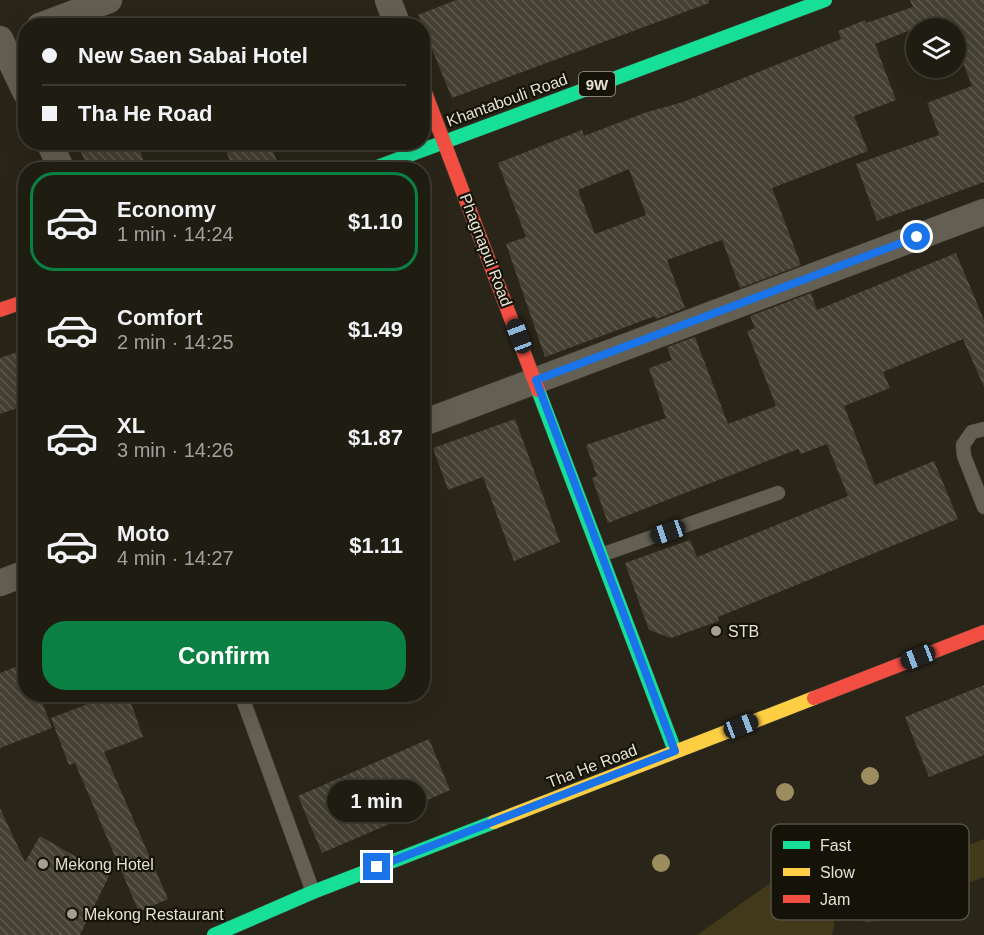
<!DOCTYPE html>
<meta charset="utf-8">
<style>
:root{--surface:#1f1c12;--page:#27251b;--text:#f1f3f6;--muted:#a1a19f;--line:#3c3a32;--accent:#0b8043}
body{margin:0;font-family:Arial,sans-serif;background:var(--page);color:var(--text);height:100vh;display:flex;flex-direction:column;font-size:22px;white-space:nowrap}
*{box-sizing:border-box;margin:0}
p{font-size:20px;color:var(--muted)}
.icon{flex:none;width:33px;height:33px;fill:none;stroke:currentColor;stroke-width:2;stroke-linecap:round;stroke-linejoin:round}
.map{position:relative;flex:1;overflow:hidden}
.side{position:absolute;left:18px;top:162px;width:412px;height:540px;display:flex;flex-direction:column;background:var(--surface);border-radius:24px;box-shadow:0 6px 24px #0002,0 0 0 2px var(--line)}
.side>*{flex:none}
.top-card{position:absolute;left:18px;top:18px;width:412px;height:132px;border-radius:24px;box-shadow:0 6px 24px #0002,0 0 0 2px var(--line);display:grid;align-content:center;height:132px;padding:0 24px;background:var(--surface)}
.buttons{position:absolute;left:906px;top:18px;display:grid;gap:12px}
.buttons a{display:grid;place-items:center;width:60px;height:60px;border-radius:50%;background:var(--surface);box-shadow:0 6px 24px #0002,0 0 0 2px var(--line);font-size:30px}
.end{position:absolute;width:27px;height:27px;margin:-14px;border:8px solid #1a73e8;background:#fff;box-shadow:0 0 0 3px #fff}
.from{border-radius:50%}
.bubble{position:absolute;height:42px;border-radius:21px;background:var(--surface);box-shadow:0 6px 24px #0002,0 0 0 2px var(--line);font-size:20px;font-weight:600;line-height:42px;text-align:center}
.car{position:absolute;width:18px;height:36px;margin:-18px -9px;border-radius:8px;box-shadow:0 0 4px 2px #0007;background:linear-gradient(#222 24%,#8ab4d8 0 40%,#222 0 76%,#8ab4d8 0 86%,#222 0)}
.top-card b{display:flex;align-items:center;gap:21px;height:57px;font-size:22px}
.top-card b+b{border-top:2px solid var(--line)}
.top-card i{width:15px;height:15px;background:var(--text)}
ul{padding:10px 0 0;list-style:none}
li{display:flex;align-items:center;gap:18px;height:99px;margin:0 12px 9px;padding:0 12px;border:3px solid transparent;border-radius:24px}
li div{flex:1}
li b{display:block;font-size:22px}
li em{font-style:normal;font-weight:600}
li.active{border-color:var(--accent)}
li>.icon{width:54px;height:54px;stroke-width:1.5}
.button{display:flex;gap:12px;margin-top:auto;padding:12px 24px}
.button a{flex:1;height:69px;border-radius:24px;background:var(--accent);color:#fff;font-size:24px;font-weight:600;line-height:69px;text-align:center}
.map>svg:first-child{display:block}
.grass{fill:#42391a}
.building{fill:url(#building-back-hatch);fill-rule:evenodd}
.lines{fill:none;stroke-linecap:round;stroke-linejoin:round}
.lane-casing{stroke:#454238;stroke-width:15}
.street-casing{stroke:#454238;stroke-width:27}
.fast-casing{stroke:#454238;stroke-width:15}
.slow-casing{stroke:#454238;stroke-width:15}
.jam-casing{stroke:#454238;stroke-width:15}
.lane{stroke:#635f52;stroke-width:14}
.street{stroke:#635f52;stroke-width:26}
.fast{stroke:#16e098;stroke-width:14}
.slow{stroke:#ffcf43;stroke-width:14}
.jam{stroke:#f24e42;stroke-width:14}
.tree{fill:#9c8d5e}
.route{stroke:#1a73e8;stroke-width:8}
.poi-dot{fill:#a39f92;stroke:#151208;stroke-width:2}
.labels{text-anchor:middle;dominant-baseline:central;stroke-width:4.5;stroke-linejoin:round;paint-order:stroke}
.shield{fill:#151208;stroke:#a7a396;stroke-width:1.5}
.shield-label{font-size:15px;font-weight:bold;fill:#e5e1d3}
.street-label{font-size:16px;fill:#e5e1d3;stroke:#151208}
.poi-label{font-size:16px;fill:#e5e1d3;stroke:#151208;text-anchor:start}
.key{fill:#151208;stroke:#535045;stroke-width:1.5}
.key-label{font-size:16px;fill:#e5e1d3}
</style>
<div class="map">
<svg width="984" height="935" viewBox="0 0 984 935">
<defs>
<pattern id="building-back-hatch" width="6" height="6" patternUnits="userSpaceOnUse" patternTransform="scale(1.5)"><rect width="6" height="6" fill="#444032"/><path d="M-1 5l2 2M0 0l6 6M5-1l2 2" fill="none" stroke="#5f5b4f"/></pattern>
</defs>
<rect width="100%" height="100%" fill="#292518"/>
<path class="grass" d="M 984,839 L 984,877 L 867,923 L 859,918 L 853,898 L 857,888 Z
M 787,871 C 791,871 798,870 802,871 C 824,879 840,914 832,935 L 697,935 Z"/>
<path class="building" d="M 456,0 L 709,0 L 709,3 L 452,98 L 418,15 Z
M 910,0 L 984,0 L 984,182 L 877,221 L 856,164 L 939,135 L 927,103 L 972,86 L 956,45 L 956,28 L 916,28 L 875,44 L 896,100 L 854,116 L 868,151 L 772,188 L 801,265 L 740,288 L 722,240 L 667,260 L 685,308 L 656,319 L 655,316 L 545,357 L 506,244 L 526,237 L 498,163 L 582,130 L 584,136 L 644,113 L 683,102 L 841,39 L 838,31 L 865,20 L 866,23 L 913,7 ZM 629,169 L 646,215 L 595,234 L 578,190 Z
M 77,142 L 137,142 L 147,170 L 88,170 Z
M 223,142 L 270,142 L 280,170 L 233,170 Z
M 956,253 L 984,320 L 984,387 L 963,339 L 883,372 L 890,388 L 844,406 L 875,485 L 934,461 L 958,519 L 718,617 L 719,621 L 671,638 L 649,630 L 625,563 L 690,540 L 697,557 L 848,496 L 827,444 L 801,454 L 798,449 L 608,523 L 592,478 L 597,476 L 586,445 L 666,418 L 649,368 L 672,360 L 667,347 L 695,337 L 728,424 L 776,406 L 747,331 L 755,328 L 750,316 L 811,293 L 817,310 Z
M 26,349 L 26,405 L 0,414 L 0,358 Z
M 515,419 L 560,542 L 514,561 L 483,477 L 448,490 L 433,448 Z
M 26,663 L 26,694 L 39,694 L 52,728 L 0,748 L 0,673 Z
M 984,685 L 984,755 L 929,777 L 905,717 Z
M 114,694 L 128,694 L 143,737 L 104,752 L 168,899 L 139,912 L 75,763 L 69,765 L 51,718 Z
M 429,739 L 450,790 L 412,807 L 415,813 L 322,853 L 298,796 Z
M 0,808 L 25,862 L 40,836 L 109,876 L 80,935 L 0,935 Z"/>
<g class="lines">
<g class="lane-casing">
<path id="lane" d="M 984,429 L 972,432 L 963,445 L 964,456 L 984,507
M 601,555 L 778,493
M 241,694 L 313,892"/>
</g>
<g class="street-casing">
<path id="street" d="M 388,0 L 398,26
M 40,26 L 109,0
M 0,39 L 26,93
M 49,142 L 62,170
M 423,423 L 984,212
M 0,583 L 26,573"/>
</g>
<g class="fast-casing">
<path id="fast" d="M 369,170 L 825,0
M 538,390 L 675,751
M 214,935 L 313,892 L 494,822"/>
</g>
<g class="slow-casing">
<path id="slow" d="M 494,822 L 814,698"/>
</g>
<g class="jam-casing">
<path id="jam" d="M 423,87 L 538,390
M 0,310 L 26,301
M 814,698 L 984,632"/>
</g>
<use href="#lane" class="lane"/>
<use href="#street" class="street"/>
<use href="#fast" class="fast"/>
<use href="#slow" class="slow"/>
<use href="#jam" class="jam"/>
</g>
<g class="tree">
<circle cx="870" cy="776" r="9"/>
<circle cx="785" cy="792" r="9"/>
<circle cx="661" cy="863" r="9"/>
</g>
<g class="lines">
<path class="route" d="M 377,867 L 675,751 L 536,380 L 917,237"/>
</g>
<g class="poi-dot">
<circle cx="716" cy="631" r="6"/>
<circle cx="43" cy="864" r="6"/>
<circle cx="72" cy="914" r="6"/>
</g>
<g class="labels">
<rect class="shield" x="579" y="72" width="36" height="24" rx="4.5"/>
<g class="shield-label">
<text x="597" y="84">9W</text>
</g>
<g class="street-label">
<text transform="translate(507 100) rotate(-20)">Khantabouli Road</text>
<text transform="translate(486 250) rotate(69)">Phagnapui Road</text>
<text transform="translate(592 766) rotate(-21)">Tha He Road</text>
</g>
<g class="poi-label">
<text x="728" y="631">STB</text>
<text x="55" y="864">Mekong Hotel</text>
<text x="84" y="914">Mekong Restaurant</text>
</g>
</g>
<rect x="771" y="824" width="198" height="96" rx="9" class="key"/>
<rect x="783" y="841" width="27" height="8" fill="#16e098"/>
<rect x="783" y="868" width="27" height="8" fill="#ffcf43"/>
<rect x="783" y="895" width="27" height="8" fill="#f24e42"/>
<g class="key-label">
<text x="820" y="851">Fast</text>
<text x="820" y="878">Slow</text>
<text x="820" y="905">Jam</text>
</g>
</svg>
<div class="buttons">
<a><svg class="icon" aria-label="layers" viewBox="0 0 24 24"><path d="M12 4l9 5-9 5-9-5zM3 14l9 5 9-5"/></svg></a>
</div>
<i class="end from" style="left:917px;top:237px"></i>
<i class="end" style="left:377px;top:867px"></i>
<div class="bubble" style="left:327px;top:780px;width:99px">1 min</div>
<i class="car" style="left:519px;top:336px;rotate:339deg"></i>
<i class="car" style="left:668px;top:532px;rotate:251deg"></i>
<i class="car" style="left:918px;top:657px;rotate:249deg"></i>
<i class="car" style="left:741px;top:726px;rotate:69deg"></i>
<div class="top-card">
<b><i class="from"></i>New Saen Sabai Hotel</b>
<b><i></i>Tha He Road</b>
</div>
<section class="side">
<ul>
<li class="active"><svg class="icon" aria-label="car" viewBox="0 0 24 24"><path d="M5 17H2v-5l4-1 3-4h7l3 4 3 1v5h-3M9 17h6M6 11h13"/><circle cx="7" cy="17" r="2"/><circle cx="17" cy="17" r="2"/></svg><div><b>Economy</b><p>1 min · 14:24</p></div><em>$1.10</em></li>
<li><svg class="icon" aria-label="car" viewBox="0 0 24 24"><path d="M5 17H2v-5l4-1 3-4h7l3 4 3 1v5h-3M9 17h6M6 11h13"/><circle cx="7" cy="17" r="2"/><circle cx="17" cy="17" r="2"/></svg><div><b>Comfort</b><p>2 min · 14:25</p></div><em>$1.49</em></li>
<li><svg class="icon" aria-label="car" viewBox="0 0 24 24"><path d="M5 17H2v-5l4-1 3-4h7l3 4 3 1v5h-3M9 17h6M6 11h13"/><circle cx="7" cy="17" r="2"/><circle cx="17" cy="17" r="2"/></svg><div><b>XL</b><p>3 min · 14:26</p></div><em>$1.87</em></li>
<li><svg class="icon" aria-label="car" viewBox="0 0 24 24"><path d="M5 17H2v-5l4-1 3-4h7l3 4 3 1v5h-3M9 17h6M6 11h13"/><circle cx="7" cy="17" r="2"/><circle cx="17" cy="17" r="2"/></svg><div><b>Moto</b><p>4 min · 14:27</p></div><em>$1.11</em></li>
</ul>
<div class="button"><a>Confirm</a></div>
</section>
</div>
